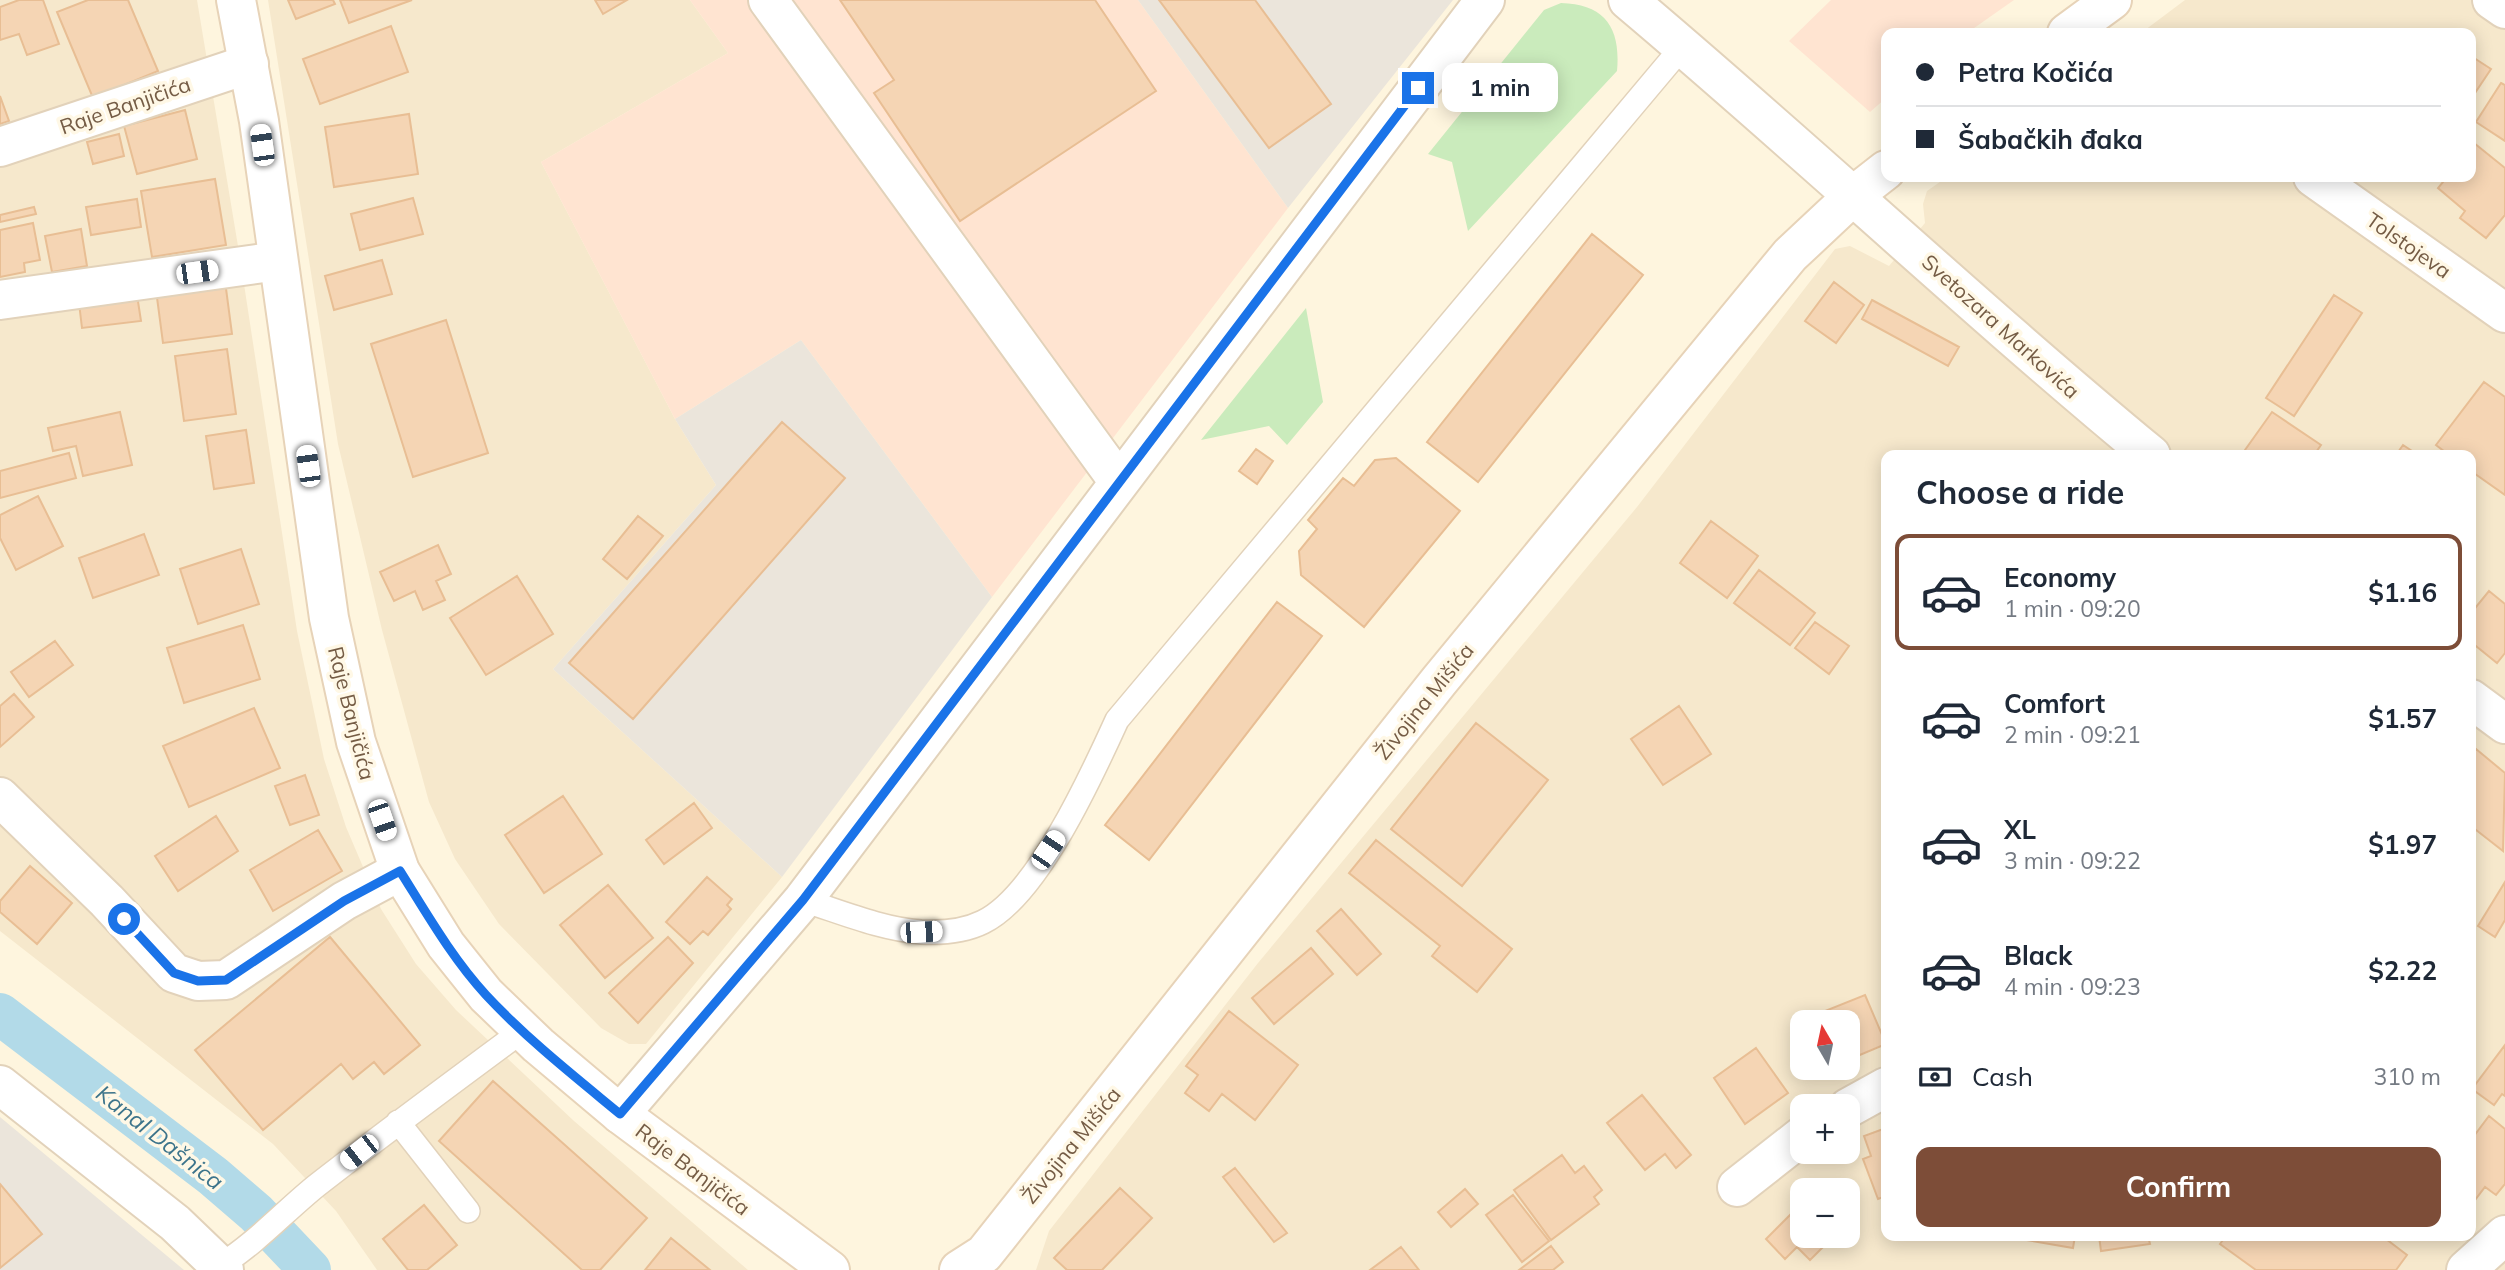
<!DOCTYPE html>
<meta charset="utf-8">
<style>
:root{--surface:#fff;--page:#f2f2f3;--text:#1f2937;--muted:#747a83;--line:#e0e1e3;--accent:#7d4d38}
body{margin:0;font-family:Mulish,sans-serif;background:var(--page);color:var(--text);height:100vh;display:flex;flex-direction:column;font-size:26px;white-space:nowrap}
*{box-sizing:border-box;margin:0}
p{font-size:23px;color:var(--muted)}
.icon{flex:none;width:38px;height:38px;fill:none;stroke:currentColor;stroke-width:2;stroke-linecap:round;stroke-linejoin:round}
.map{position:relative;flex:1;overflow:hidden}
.side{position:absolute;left:1881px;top:450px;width:595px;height:791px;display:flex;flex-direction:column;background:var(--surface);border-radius:14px;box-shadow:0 4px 18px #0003}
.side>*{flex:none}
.top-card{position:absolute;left:1881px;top:28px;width:595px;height:154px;border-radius:14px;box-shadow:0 4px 18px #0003;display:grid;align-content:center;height:154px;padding:0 35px;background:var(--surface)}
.needle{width:46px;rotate:351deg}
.fabs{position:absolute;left:1790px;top:1010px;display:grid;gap:14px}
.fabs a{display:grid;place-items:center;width:70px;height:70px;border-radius:14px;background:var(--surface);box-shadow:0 4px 18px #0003;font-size:35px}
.end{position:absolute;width:32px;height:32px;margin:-16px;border:9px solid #1a73e8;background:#fff;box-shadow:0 0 0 4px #fff}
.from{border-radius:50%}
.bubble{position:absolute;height:49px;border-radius:14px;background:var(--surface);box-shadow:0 4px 18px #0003;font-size:23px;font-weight:700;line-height:49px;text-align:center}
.car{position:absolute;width:21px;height:42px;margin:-21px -10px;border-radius:9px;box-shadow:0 0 5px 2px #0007;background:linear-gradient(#fff 24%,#345 0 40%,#fff 0 76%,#345 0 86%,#fff 0)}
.top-card b{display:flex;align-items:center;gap:24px;height:66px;font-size:26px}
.top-card b+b{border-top:2px solid var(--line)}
.top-card i{width:18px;height:18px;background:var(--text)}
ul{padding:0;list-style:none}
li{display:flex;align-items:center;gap:21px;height:116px;margin:0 14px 10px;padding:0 21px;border:4px solid transparent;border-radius:14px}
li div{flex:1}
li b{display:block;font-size:26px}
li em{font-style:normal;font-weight:700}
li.current{border-color:var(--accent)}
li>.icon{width:63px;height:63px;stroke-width:1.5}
h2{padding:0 35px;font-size:32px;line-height:84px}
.pay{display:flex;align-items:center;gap:18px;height:77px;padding:0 35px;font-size:26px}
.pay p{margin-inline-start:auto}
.button{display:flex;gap:14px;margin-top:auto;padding:14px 35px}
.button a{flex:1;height:80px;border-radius:14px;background:var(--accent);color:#fff;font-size:28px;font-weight:700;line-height:80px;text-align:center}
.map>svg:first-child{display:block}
.residential{fill:#f6e8cc;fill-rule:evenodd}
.commercial{fill:#ffe4d1}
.industrial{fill:#ebe5db}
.green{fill:#caebbc}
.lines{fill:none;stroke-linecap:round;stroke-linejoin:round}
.canal{stroke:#b2dae8;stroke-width:42}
.building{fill:#f5d5b4;stroke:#e8be94;stroke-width:2}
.service-casing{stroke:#e2d2ba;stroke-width:26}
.minor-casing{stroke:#e2d2ba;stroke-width:42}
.secondary-casing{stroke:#e7d3b8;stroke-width:42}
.service{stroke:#fff;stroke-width:23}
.minor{stroke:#fff;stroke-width:38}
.secondary{stroke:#fff;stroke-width:38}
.route{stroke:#1a73e8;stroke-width:9}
.labels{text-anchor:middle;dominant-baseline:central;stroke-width:7;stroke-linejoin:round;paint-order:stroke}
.street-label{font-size:21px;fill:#755c45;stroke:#fff8e6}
.water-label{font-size:23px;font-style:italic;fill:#3d748b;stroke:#fff8e6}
</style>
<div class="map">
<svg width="2505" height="1270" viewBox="0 0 2505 1270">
<rect width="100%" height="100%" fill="#fef5de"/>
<path class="residential" d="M 0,0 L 197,0 L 240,258 L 297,631 L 324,759 L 346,827 L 381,909 L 416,964 L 456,1010 L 574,1121 L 748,1270 L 377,1270 L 336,1211 L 273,1144 L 0,931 Z
M 268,0 L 690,0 L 728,53 L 541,162 L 675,419 L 716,485 L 553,669 L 782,877 L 646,1044 L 629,1044 L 601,1028 L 499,924 L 455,859 L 429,802 L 382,630 L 338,444 Z
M 2185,0 L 2505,0 L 2505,1270 L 1036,1270 L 1049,1231 L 1258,963 L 1637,507 L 1835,249 L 1850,246 L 1889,266 L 1925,223 L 1923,204 L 1927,191 L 1947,177 L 2471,177 L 2471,33 L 2141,33 ZM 1886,455 L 2471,455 L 2471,1236 L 1886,1236 ZM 1802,1022 L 1848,1022 L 1848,1068 L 1802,1068 ZM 1802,1106 L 1848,1106 L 1848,1152 L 1802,1152 ZM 1802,1190 L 1848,1190 L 1848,1236 L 1802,1236 Z"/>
<path class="commercial" d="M 690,0 L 1138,0 L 1288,208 L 992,597 L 801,340 L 675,419 L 541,162 L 728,53 Z
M 1831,0 L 2014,0 L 1967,33 L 1886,33 L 1886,98 L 1870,112 L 1789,41 Z"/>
<path class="industrial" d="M 1138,0 L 1453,0 L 1288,208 Z
M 801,340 L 992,597 L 782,877 L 553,669 L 716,485 L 675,419 Z
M 0,1117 L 184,1270 L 0,1270 Z"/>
<path class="green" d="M 1561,3 C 1605,4 1621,28 1617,71 L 1468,231 L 1452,162 L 1428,154 L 1544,10 Z
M 1306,308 L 1323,402 L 1287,445 L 1269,426 L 1201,440 Z"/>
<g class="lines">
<path class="canal" d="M 0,1014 L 213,1176 L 256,1213 L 310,1270"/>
</g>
<path class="building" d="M 19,0 L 43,0 L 59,44 L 27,55 L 19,34 L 0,40 L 0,7 Z
M 88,0 L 128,0 L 158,71 L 93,98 L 57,12 Z
M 288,0 L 333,0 L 335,4 L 296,19 Z
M 340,0 L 412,0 L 349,23 Z
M 595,0 L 627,0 L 603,14 Z
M 840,0 L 1095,0 L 1156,91 L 960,221 L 874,93 L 894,80 Z
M 1159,0 L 1255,0 L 1331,104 L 1269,148 Z
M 391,26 L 408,72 L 320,104 L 303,59 Z
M 2471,56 L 2491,69 L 2471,99 Z
M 2501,83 L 2505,85 L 2505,141 L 2476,122 Z
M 0,96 L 9,121 L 0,124 Z
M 185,110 L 197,159 L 137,174 L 124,126 Z
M 409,114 L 418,174 L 334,187 L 325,127 Z
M 119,134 L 124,156 L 93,164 L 87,142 Z
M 2474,143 L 2505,168 L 2505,215 L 2486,238 L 2460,218 L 2465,211 L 2438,188 L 2447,177 L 2471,177 L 2471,147 Z
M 215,179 L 226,245 L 152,257 L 141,191 Z
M 413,198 L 423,234 L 360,250 L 351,214 Z
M 137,199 L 141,227 L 91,235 L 86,207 Z
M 34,207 L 36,214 L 0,222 L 0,215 Z
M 33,223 L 40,260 L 24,263 L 25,272 L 0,277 L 0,230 Z
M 81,229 L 87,266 L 52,272 L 45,236 Z
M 1592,234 L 1643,275 L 1478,482 L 1427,442 Z
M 382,260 L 392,294 L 334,310 L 325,276 Z
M 225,281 L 232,334 L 163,343 L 156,290 Z
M 1834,282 L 1864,305 L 1836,343 L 1805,321 Z
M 137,295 L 141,321 L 82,328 L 79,303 Z
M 2334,295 L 2362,313 L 2294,416 L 2266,398 Z
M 1872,300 L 1959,347 L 1948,366 L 1862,319 Z
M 446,320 L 488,453 L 413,477 L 371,344 Z
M 227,349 L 236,414 L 184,421 L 175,356 Z
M 2484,382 L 2505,397 L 2505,495 L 2471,471 L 2471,455 L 2449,455 L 2436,445 Z
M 120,412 L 132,465 L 83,476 L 76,446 L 53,451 L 48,428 Z
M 2272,412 L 2321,445 L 2314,455 L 2252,455 L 2245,450 Z
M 782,422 L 845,478 L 633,719 L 569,663 Z
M 246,430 L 254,483 L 214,489 L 206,436 Z
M 2403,445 L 2418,455 L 2396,455 Z
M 1256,449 L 1273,461 L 1257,484 L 1239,471 Z
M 69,453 L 76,478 L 0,498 L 0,471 Z
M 1396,458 L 1460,511 L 1364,627 L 1301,575 L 1299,551 L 1317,529 L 1308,520 L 1343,478 L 1354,486 L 1375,460 Z
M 38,496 L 63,546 L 16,570 L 0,538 L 0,515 Z
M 638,516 L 663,536 L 627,579 L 603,559 Z
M 1711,521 L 1758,556 L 1727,598 L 1680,563 Z
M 144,534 L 159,575 L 93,598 L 79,558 Z
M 438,545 L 451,574 L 436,581 L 445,600 L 423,610 L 415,591 L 394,601 L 380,572 Z
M 241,549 L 259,604 L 198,624 L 180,569 Z
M 1759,570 L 1815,613 L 1790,645 L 1734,603 Z
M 517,576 L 553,634 L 486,675 L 450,618 Z
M 2489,591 L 2505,604 L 2505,653 L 2497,663 L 2471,642 L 2471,613 Z
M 1277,602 L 1322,636 L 1149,860 L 1105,825 Z
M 1815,622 L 1849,646 L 1829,674 L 1795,648 Z
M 243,625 L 260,679 L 184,703 L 167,648 Z
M 55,641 L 73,665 L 29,697 L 11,672 Z
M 14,694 L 34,717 L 0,747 L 0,706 Z
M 1679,706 L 1711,754 L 1663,785 L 1631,739 Z
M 254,708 L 280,768 L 189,807 L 163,746 Z
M 1476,723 L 1548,780 L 1462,886 L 1391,829 Z
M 2476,749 L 2505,773 L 2503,851 L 2471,826 L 2471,755 Z
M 305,775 L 319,815 L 290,825 L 275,786 Z
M 563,796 L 602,854 L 544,893 L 505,835 Z
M 694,803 L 712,828 L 664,864 L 646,840 Z
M 216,816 L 238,851 L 178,891 L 155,856 Z
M 318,830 L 342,871 L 273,911 L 250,870 Z
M 1376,840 L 1512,949 L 1477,992 L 1432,956 L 1440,946 L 1349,873 Z
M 30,866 L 72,903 L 37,944 L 0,912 L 0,901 Z
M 707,877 L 732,899 L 727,905 L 731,909 L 708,935 L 703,931 L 690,944 L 666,922 Z
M 2505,882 L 2505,920 L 2495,937 L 2478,926 Z
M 608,885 L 653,938 L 605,978 L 560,925 Z
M 1341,909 L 1381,954 L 1357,975 L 1317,931 Z
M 330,937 L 420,1045 L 384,1074 L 374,1062 L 353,1079 L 341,1064 L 263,1130 L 195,1050 Z
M 668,937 L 693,963 L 638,1023 L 609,993 Z
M 1311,948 L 1333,974 L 1274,1024 L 1252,998 Z
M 1865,995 L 1886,1044 L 1848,1060 L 1848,1022 L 1823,1022 L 1820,1013 Z
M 1229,1011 L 1298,1065 L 1255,1120 L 1222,1094 L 1209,1111 L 1185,1093 L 1198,1075 L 1186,1066 Z
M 2505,1045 L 2505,1096 L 2502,1094 L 2494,1105 L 2472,1089 Z
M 1756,1048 L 1788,1093 L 1745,1124 L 1714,1078 Z
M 493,1081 L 647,1218 L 600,1270 L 582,1270 L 439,1141 Z
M 1642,1095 L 1691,1155 L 1676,1168 L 1665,1154 L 1645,1170 L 1607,1123 Z
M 2489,1116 L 2505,1129 L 2505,1184 L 2496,1195 L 2485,1187 L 2475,1200 L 2471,1197 L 2471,1140 Z
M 1886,1128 L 1886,1196 L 1878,1199 L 1863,1159 L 1871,1156 L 1864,1136 Z
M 1562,1155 L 1575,1173 L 1584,1166 L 1602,1190 L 1594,1197 L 1599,1204 L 1551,1240 L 1514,1190 Z
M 1235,1168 L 1287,1233 L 1274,1242 L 1223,1177 Z
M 1825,1181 L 1834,1190 L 1816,1190 Z
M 0,1184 L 42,1234 L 0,1268 Z
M 1120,1188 L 1152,1218 L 1102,1270 L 1067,1270 L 1054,1258 Z
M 1465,1189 L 1478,1204 L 1451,1227 L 1438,1212 Z
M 1513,1195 L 1549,1241 L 1522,1262 L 1486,1215 Z
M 1802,1203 L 1802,1236 L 1834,1236 L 1810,1260 L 1797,1247 L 1785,1259 L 1766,1239 Z
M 424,1205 L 457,1245 L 427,1270 L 408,1270 L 383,1239 Z
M 2003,1236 L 2075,1236 L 2073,1248 Z
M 2099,1236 L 2148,1236 L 2150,1244 L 2101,1251 Z
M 2226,1236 L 2382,1236 L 2407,1255 L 2396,1270 L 2256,1270 L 2220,1244 Z
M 671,1238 L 710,1270 L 645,1270 Z
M 1551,1246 L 1563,1262 L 1553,1270 L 1519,1270 Z
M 1401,1247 L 1419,1270 L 1370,1270 Z"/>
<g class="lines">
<g class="service-casing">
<path id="service" d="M 803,900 C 841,912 881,929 921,932 C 941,933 965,931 983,922 C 1037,896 1092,775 1117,720 L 1683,46
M 398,1122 L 468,1211
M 221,1265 C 256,1243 284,1212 316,1186 C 384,1133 453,1082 522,1031"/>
</g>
<g class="minor-casing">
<path id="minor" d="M 768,0 L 1119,482
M 1628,0 C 1805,149 1973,308 2151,455
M 2492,0 L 2505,9
M 0,147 L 249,64
M 2313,177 L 2505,313
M 0,300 L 278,261
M 2471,699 L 2505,724
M 0,797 L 107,901 L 174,973 L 198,981 L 226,980 L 344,901 L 400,871
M 0,1085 L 175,1223 L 224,1270
M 1848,1108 L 1886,1087
M 620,1114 L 803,900 L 1485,0
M 1737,1187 L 1802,1136
M 2466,1270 L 2505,1235"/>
</g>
<g class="secondary-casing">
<path id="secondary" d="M 236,0 L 259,121 L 329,618 L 356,742 L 400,871 L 446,945 L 486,995 L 538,1045 L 620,1114 L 830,1270
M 2067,33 L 2112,0
M 959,1270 L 984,1254 L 1439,681 L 1790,255 L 1854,195 L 1886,170"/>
</g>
<use href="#service" class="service"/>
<use href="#minor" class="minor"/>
<use href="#secondary" class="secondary"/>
</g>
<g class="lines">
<path class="route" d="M 124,919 L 174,973 L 198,981 L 226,980 L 344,901 L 400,871 C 427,914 452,958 486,995 C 527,1039 574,1076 620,1114 L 803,900 L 1418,88"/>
</g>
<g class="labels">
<g class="street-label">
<text transform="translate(125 105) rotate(-19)">Raje Banjičića</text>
<text transform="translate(2409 245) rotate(35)">Tolstojeva</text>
<text transform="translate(2001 326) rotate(42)">Svetozara Markovića</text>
<text transform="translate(1424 701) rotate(-51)">Živojina Mišića</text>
<text transform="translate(352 713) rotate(76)">Raje Banjičića</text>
<text transform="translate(1071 1145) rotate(-51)">Živojina Mišića</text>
<text transform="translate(693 1169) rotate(37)">Raje Banjičića</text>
</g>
<g class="water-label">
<text transform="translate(160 1137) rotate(38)">Kanal Dašnica</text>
</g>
</g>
</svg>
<div class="fabs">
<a><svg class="needle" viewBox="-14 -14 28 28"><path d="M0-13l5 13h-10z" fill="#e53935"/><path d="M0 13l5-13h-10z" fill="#747a83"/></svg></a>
<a>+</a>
<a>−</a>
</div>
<i class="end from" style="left:124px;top:919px"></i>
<i class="end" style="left:1418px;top:88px"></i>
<div class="bubble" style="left:1442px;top:63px;width:116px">1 min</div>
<i class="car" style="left:262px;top:145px;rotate:352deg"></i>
<i class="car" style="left:197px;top:272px;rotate:82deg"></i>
<i class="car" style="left:308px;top:466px;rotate:352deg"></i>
<i class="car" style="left:382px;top:820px;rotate:161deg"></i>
<i class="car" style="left:1048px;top:850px;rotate:34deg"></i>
<i class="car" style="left:921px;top:932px;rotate:87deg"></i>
<i class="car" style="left:359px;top:1152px;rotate:232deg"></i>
<div class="top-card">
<b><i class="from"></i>Petra Kočića</b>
<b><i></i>Šabačkih đaka</b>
</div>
<section class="side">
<h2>Choose a ride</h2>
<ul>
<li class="current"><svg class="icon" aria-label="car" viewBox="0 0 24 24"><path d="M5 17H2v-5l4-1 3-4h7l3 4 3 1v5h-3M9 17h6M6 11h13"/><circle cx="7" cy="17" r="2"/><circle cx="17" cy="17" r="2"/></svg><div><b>Economy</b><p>1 min · 09:20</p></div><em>$1.16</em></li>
<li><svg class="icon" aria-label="car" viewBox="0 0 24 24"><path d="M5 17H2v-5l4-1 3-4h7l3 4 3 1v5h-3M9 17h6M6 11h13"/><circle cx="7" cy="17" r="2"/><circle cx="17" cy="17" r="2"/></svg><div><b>Comfort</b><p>2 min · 09:21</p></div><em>$1.57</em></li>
<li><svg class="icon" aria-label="car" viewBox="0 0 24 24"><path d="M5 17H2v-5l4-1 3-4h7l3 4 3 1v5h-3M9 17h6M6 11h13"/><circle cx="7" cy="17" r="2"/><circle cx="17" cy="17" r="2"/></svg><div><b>XL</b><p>3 min · 09:22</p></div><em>$1.97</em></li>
<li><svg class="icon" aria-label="car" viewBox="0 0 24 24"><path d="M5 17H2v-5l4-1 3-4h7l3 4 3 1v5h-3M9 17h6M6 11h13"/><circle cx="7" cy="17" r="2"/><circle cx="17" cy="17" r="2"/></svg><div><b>Black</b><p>4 min · 09:23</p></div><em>$2.22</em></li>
</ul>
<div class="pay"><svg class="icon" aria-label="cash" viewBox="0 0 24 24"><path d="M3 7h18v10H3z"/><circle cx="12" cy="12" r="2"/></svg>Cash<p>310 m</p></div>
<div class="button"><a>Confirm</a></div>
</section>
</div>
